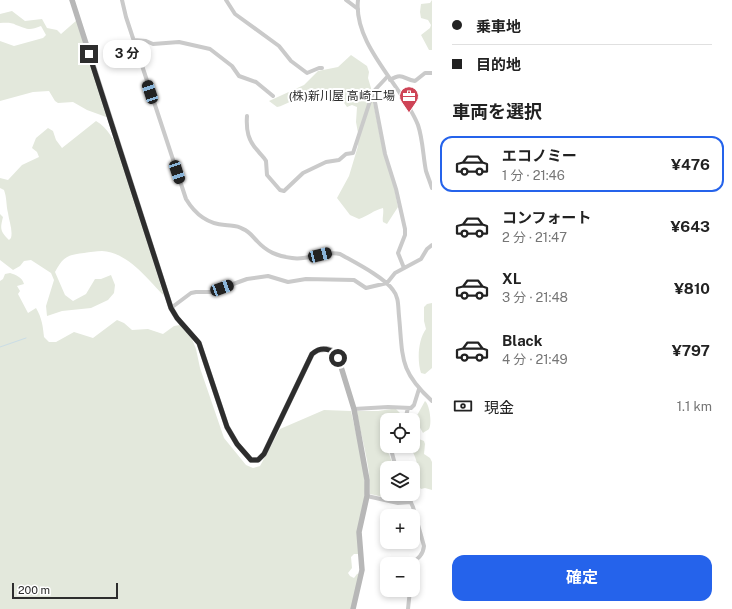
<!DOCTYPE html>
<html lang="ja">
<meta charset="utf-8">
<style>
:root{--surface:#fff;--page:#f2f2f2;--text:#222;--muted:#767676;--line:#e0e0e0;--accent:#2563eb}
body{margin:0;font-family:"Public Sans","Noto Sans JP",sans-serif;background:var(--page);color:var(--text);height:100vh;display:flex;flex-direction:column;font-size:15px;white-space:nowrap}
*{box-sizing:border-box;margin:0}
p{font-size:13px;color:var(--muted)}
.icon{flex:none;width:22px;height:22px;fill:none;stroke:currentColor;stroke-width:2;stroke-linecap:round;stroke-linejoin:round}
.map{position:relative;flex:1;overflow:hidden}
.drawer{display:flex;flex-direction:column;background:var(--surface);width:300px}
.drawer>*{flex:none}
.guide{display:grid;align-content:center;height:88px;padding:0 20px;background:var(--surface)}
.controls{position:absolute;left:380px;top:413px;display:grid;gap:8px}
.controls a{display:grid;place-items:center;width:40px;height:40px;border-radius:8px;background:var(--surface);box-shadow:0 2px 6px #0003;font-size:20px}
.scale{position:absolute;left:12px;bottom:10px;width:106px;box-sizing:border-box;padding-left:4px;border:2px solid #2d2d2d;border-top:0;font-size:11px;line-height:14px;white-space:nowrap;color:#2d2d2d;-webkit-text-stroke:3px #fff;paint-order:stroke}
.end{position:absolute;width:18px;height:18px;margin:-9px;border:5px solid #2d2d2d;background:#fff;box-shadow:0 0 0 2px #fff}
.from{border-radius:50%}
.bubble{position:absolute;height:28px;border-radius:12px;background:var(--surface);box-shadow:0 2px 6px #0003;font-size:13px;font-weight:700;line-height:28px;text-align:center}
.car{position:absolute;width:12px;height:24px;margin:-12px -6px;border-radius:5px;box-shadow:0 0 3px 1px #0007;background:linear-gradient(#222 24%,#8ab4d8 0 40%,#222 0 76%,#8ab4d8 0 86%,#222 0)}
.guide b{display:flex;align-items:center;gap:14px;height:38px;font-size:15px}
.guide b+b{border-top:1px solid var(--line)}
.guide i{width:10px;height:10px;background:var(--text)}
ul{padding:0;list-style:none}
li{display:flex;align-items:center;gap:12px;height:56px;margin:0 8px 6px;padding:0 12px;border:2px solid transparent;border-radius:12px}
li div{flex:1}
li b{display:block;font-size:15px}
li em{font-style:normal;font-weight:700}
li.on{border-color:var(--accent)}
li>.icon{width:36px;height:36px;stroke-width:1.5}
h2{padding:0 20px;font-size:18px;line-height:48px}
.pay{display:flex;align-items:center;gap:10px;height:44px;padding:0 20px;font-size:15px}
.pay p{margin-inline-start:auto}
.primary-button{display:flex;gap:8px;margin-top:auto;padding:8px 20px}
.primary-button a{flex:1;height:46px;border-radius:12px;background:var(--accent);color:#fff;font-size:16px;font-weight:700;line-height:46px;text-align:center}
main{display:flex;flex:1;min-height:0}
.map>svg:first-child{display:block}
.green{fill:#e3e8dc}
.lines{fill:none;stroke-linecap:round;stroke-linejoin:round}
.stream{stroke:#cadde6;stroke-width:1}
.street{stroke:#cacaca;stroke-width:4}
.secondary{stroke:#b7b7b7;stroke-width:5.5}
.route{stroke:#2d2d2d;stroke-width:5}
.labels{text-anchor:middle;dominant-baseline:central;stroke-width:4;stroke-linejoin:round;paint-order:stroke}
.poi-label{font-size:12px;fill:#2d2d2d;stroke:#fff;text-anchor:end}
</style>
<main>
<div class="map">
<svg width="432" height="609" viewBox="0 0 432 609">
<rect width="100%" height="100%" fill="#fff"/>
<path class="green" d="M 432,0 L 432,50 L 429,50 L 421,35 L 430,28 L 431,25 L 428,20 L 421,18 L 420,12 L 421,4 L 430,3 Z
M 12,11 L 25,21 L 42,19 L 47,28 L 57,30 L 61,34 L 77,20 L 109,118 L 87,110 L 73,102 L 58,103 L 55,101 L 49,91 L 33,92 L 0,101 L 0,41 L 14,46 L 43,38 L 46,35 L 41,26 C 29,31 27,29 16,25 C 11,22 5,23 0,23 L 0,14 Z
M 351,55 L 367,66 L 369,72 L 368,78 L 371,88 L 371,92 L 383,151 L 393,182 L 398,207 L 387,224 L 383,222 C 382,218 384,213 383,208 C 374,210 368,216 359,219 L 350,215 L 337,198 L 349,176 L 358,146 L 358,133 L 356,122 L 357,107 L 352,105 L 347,107 C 337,92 325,83 309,98 C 298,95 287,105 277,107 L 269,101 L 304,85 L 318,71 L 338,67 Z
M 96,121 C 108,128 113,139 119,151 L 164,296 C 148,279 127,252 102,251 C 96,251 90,252 84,253 C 67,255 63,257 55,272 L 65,295 L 73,301 L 86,294 L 95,279 L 101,279 L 111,275 L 115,285 L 114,293 L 108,300 L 91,308 L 62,311 L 47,316 L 46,306 L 54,280 L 51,273 L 31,260 L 24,261 L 20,266 L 13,270 L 0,260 L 0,214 L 3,217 C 0,229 0,231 9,240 L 11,238 C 13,230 9,221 8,213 C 6,205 7,198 4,190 L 0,188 L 0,178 L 8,180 L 22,165 L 39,157 L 37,152 L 32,148 L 36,138 L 48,128 L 53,131 L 56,140 L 62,148 Z
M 10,273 C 16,275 22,277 24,284 L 17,286 L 20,291 L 18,294 L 28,313 L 36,308 C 42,318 43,327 44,337 L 49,342 L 56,342 L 74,332 L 93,338 L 117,320 L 124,323 L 132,330 L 148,329 L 163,334 L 174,326 L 180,325 L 192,339 L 196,349 L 200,368 L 224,438 L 246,465 L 253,468 L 260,466 L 280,429 L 324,410 L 351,411 L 364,469 L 365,492 L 359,554 L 354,554 L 351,557 L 352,568 L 348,573 L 350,576 L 354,578 L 357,574 L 360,573 L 351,609 L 0,609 L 0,281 L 3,279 L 5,274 Z
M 432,303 L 432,368 L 425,374 L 421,373 C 417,360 418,340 426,329 L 424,321 L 424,307 L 427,304 Z
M 425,401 C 430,405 432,424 429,429 C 428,430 424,432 423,433 L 415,419 Z
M 392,409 L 396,409 L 401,414 L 398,418 L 387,420 L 387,430 L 385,433 L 388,446 L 385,449 L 389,454 L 394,468 L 387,468 L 387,494 L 401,494 L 402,498 L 397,500 L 370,494 C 371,465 361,439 357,411 L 378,411 Z
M 419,439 L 424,441 L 425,444 L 424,454 L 430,458 L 432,462 L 432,490 L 425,488 L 421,489 L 417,484 C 416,478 419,471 417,464 C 415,451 407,451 419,439 Z"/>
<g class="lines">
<path class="stream" d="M 0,347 L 26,338"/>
<path class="street" d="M 122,0 L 126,17 L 186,199 C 195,214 208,224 225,225 C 232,226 237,225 243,229 C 249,231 253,237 257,241 C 267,252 277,256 292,258 C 308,261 324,250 340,254 C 354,262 384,277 393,290 C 399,297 398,307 399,316 C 403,358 399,371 432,401
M 226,0 L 235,14 L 279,46 L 291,61 L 307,73 L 319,68 L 322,68
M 346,0 L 358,9
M 358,0 C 353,45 403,86 418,125 C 423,140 423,156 426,171 C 428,177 430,182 432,188
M 134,40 L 146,41 L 153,44 L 179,42 L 210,49 L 232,66 L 239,76 L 256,82 L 273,96
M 388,76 L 373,92 L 385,154 L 396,189 L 405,229 L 405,235 L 398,253 L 404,268
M 390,80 C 403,72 403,79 415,81 L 425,73 L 432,73
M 247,116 C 246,130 248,141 258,151 C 261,155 264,157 266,161 L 267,175 L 280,190 L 284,191 L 303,173 L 326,162 L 339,160 L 346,154 L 353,153 L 373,92
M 171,308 L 191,293 L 196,292 L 211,292 L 247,279 L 268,276 L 288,282 L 306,279 L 354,280 L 366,288 L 387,283 L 395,273 L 421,259 L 427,249 L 432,245
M 354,409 L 388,407 L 411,408 L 414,405 L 419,389
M 405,420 L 408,408
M 392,446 L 392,453 L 396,468
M 407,494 L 413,507 L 424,546 C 423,556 417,559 410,564
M 367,496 L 398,503 L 411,502
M 408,609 L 410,590"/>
<path class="secondary" d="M 72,0 L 171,308 L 177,318 L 199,343 L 227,427 L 237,444 L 251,460 L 258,460 L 264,454 L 312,354 L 318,350 L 327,349 L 331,350 L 338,357 L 354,409 L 367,480 L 367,496 L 359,532 L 362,570 L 353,609"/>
</g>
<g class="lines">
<path class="route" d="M 89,54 L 171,308 L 177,318 L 199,343 L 227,427 L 237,444 L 251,460 L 258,460 L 264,454 L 312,354 C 321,346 332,348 338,358"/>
</g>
<defs>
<g id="office-pin" transform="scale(1)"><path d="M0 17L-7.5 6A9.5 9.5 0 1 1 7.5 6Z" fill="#ce4456" stroke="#fff"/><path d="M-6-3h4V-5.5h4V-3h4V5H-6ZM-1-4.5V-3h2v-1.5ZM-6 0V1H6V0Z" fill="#fff"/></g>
</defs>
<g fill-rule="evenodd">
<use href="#office-pin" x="409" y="96"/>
</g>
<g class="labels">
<g class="poi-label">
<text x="395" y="96">(株)新川屋 高崎工場</text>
</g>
</g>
</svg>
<div class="controls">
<a><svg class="icon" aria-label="locate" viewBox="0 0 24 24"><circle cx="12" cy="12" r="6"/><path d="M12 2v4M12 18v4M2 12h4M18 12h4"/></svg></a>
<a><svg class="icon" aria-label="layers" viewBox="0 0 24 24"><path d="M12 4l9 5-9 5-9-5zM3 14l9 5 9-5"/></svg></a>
<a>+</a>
<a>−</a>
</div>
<div class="scale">200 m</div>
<i class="end from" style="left:338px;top:358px"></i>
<i class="end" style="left:89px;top:54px"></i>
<div class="bubble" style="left:103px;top:40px;width:48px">3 分</div>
<i class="car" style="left:150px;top:92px;rotate:342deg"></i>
<i class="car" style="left:177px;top:172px;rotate:162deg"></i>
<i class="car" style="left:320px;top:255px;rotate:76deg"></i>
<i class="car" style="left:222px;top:288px;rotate:70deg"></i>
</div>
<section class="drawer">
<div class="guide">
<b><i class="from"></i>乗車地</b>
<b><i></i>目的地</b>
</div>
<h2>車両を選択</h2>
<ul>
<li class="on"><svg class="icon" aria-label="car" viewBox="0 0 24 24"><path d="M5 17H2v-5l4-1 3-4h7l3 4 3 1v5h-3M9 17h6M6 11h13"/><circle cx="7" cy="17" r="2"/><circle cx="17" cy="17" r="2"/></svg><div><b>エコノミー</b><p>1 分 · 21:46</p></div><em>¥476</em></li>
<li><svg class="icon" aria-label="car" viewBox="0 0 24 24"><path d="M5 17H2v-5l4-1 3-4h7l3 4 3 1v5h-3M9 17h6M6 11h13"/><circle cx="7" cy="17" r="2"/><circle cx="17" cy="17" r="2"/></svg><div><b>コンフォート</b><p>2 分 · 21:47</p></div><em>¥643</em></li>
<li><svg class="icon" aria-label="car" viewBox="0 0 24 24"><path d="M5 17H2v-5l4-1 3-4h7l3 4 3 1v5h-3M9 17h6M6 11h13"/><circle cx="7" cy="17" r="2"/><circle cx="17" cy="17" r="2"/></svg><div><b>XL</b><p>3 分 · 21:48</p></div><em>¥810</em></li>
<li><svg class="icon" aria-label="car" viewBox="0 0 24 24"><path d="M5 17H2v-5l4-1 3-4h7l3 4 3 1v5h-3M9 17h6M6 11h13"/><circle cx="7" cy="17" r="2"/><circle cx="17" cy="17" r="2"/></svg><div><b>Black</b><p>4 分 · 21:49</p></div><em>¥797</em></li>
</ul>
<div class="pay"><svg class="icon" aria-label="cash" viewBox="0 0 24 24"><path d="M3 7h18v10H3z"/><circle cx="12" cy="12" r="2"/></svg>現金<p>1.1 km</p></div>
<div class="primary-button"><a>確定</a></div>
</section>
</main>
